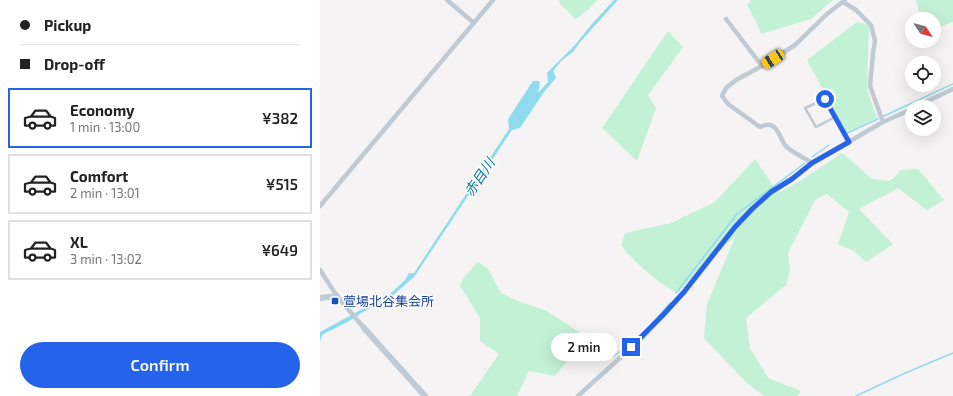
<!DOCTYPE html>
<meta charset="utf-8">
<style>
:root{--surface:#fff;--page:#f2f2f2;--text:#222;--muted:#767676;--line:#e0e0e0;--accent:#2563eb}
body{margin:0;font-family:"Exo 2","Noto Sans JP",sans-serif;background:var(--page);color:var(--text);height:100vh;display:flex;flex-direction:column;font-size:15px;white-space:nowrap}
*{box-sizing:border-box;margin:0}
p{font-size:13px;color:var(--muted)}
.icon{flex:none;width:22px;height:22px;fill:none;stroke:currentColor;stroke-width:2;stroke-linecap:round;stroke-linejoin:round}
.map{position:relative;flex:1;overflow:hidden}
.side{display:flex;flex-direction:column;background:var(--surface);width:320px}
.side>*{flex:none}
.banner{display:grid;align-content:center;height:88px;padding:0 20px;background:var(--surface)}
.needle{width:26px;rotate:125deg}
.buttons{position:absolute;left:585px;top:12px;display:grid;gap:8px}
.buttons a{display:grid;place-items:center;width:36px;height:36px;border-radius:50%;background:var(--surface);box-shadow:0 4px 16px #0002;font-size:20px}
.end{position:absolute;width:18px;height:18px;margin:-9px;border:5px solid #2563eb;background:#fff;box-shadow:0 0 0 2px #fff}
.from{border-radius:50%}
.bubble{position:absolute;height:28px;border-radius:14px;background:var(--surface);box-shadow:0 4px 16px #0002;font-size:13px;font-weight:600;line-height:28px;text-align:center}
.car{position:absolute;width:12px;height:24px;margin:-12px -6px;border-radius:5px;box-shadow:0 0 3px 1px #0007;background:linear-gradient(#f5c518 24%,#345 0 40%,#f5c518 0 76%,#345 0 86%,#f5c518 0)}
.banner b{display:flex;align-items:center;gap:14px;height:38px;font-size:15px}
.banner b+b{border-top:1px solid var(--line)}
.banner i{width:10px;height:10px;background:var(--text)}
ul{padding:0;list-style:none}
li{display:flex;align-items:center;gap:12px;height:60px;margin:0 8px 6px;padding:0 12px;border:2px solid var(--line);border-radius:0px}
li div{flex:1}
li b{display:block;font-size:15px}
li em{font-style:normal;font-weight:600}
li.current{border-color:var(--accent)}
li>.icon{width:36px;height:36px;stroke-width:1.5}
.button{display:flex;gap:8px;margin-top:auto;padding:8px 20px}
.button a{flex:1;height:46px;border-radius:24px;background:var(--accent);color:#fff;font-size:16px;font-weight:600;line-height:46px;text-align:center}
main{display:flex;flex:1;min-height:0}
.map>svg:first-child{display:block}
.green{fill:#c3f1d5}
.water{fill:#90daee}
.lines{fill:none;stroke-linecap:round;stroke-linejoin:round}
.stream{stroke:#90daee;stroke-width:1.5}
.lane{stroke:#c1cad2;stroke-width:2.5}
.street{stroke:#c1cad2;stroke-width:4.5}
.secondary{stroke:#c1cbd6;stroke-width:6}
.route{stroke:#2563eb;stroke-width:5}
.transit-dot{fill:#1a4fb4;stroke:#fff;stroke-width:1.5}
.labels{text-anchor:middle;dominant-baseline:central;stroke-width:3;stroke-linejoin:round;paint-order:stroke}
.transit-label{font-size:13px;fill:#164399;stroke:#fff;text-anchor:start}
.water-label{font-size:14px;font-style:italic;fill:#0c7c9b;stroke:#fff}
</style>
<main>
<section class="side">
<div class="banner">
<b><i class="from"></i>Pickup</b>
<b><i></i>Drop-off</b>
</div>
<ul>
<li class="current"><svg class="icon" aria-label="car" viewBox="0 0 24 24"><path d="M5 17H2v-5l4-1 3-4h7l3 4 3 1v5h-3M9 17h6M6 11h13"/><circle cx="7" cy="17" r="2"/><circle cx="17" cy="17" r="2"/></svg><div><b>Economy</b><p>1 min · 13:00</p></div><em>¥382</em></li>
<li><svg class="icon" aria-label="car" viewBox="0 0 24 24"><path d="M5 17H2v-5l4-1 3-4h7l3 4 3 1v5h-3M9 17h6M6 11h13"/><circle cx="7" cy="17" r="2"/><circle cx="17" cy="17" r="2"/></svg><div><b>Comfort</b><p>2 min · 13:01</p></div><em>¥515</em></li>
<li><svg class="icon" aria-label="car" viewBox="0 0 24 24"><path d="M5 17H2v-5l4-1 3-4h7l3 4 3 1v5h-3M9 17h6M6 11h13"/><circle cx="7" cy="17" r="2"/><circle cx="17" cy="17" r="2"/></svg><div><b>XL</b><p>3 min · 13:02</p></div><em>¥649</em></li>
</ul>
<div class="button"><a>Confirm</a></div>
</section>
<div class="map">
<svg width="633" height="396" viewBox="0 0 633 396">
<rect width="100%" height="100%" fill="#f5f3f3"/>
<path class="green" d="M 239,0 L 277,0 L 270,8 L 256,19 L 240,4 Z
M 431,0 L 513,0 L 491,19 L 441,34 L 437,23 L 427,5 Z
M 596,0 L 633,0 L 633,22 L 614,29 L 614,19 L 601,19 Z
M 537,22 L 549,25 L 547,90 L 557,118 L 526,132 L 487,60 Z
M 348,31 L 363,47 L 328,95 L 336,108 L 317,161 L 282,128 Z
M 522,153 L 552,179 L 570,181 L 581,170 L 598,169 L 624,200 L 607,210 L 578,188 L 539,209 L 573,244 L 546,262 L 534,251 L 518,244 L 529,212 L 507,194 L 495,200 L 468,253 L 470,270 L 466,285 L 426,318 L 430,348 L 448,378 L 481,391 L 477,396 L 444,396 L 427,383 L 384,338 L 387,304 L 416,235 L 357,293 C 339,283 313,262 301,245 L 305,233 L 351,223 L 395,202 L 435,159 L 458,193 L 480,181 Z
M 158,262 L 168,269 L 181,293 L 198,301 L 227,311 L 267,337 L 235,376 L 209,371 L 197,396 L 150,396 L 179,354 L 160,341 L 160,318 L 140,286 L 143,278 Z"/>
<path class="water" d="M 294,0 L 298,0 L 261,41 L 253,52 L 242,60 L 233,71 L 236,78 L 224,92 L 200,128 L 192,130 L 94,277 L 71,297 L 62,300 L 40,314 C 37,318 9,331 2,335 L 0,342 L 0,332 L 70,294 L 85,280 L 89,273 L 94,273 L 189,129 L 188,119 L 213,81 L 218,81 L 220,82 L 218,93 L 228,82 L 227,73 L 255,45 L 271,25 Z"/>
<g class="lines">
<path class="stream" d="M 564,116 L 633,84
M 527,133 L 558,119
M 492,157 L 509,145
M 356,293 L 417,214 L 485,163
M 330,326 L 350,303
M 293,357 L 328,329
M 536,396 L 583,374 L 633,353"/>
<path class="lane" d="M 515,117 L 496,127 L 485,108 L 505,99 L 529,141"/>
<path class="street" d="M 127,0 L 154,23
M 523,2 L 536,10 L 551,25 L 555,41 L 553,53 L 550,86 L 563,122
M 406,19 L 442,66
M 595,107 L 633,89
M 492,163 C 485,158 469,151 465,145 C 458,135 457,119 440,127 L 408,104 L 402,96 L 406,88 L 416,80 L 442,66 L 475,45 L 507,14 L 525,0
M 0,206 L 173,0
M 0,270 L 17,296 L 44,328
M 258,396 L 323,337 L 343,315 L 364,292 L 415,227 L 451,192 L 472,179 L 492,163 L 563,122 L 592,109"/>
<path class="secondary" d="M 0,298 L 17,296
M 44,328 L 105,396"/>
</g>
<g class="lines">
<path class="route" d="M 311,347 L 343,315 L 364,292 L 415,227 L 432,209 L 451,192 L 472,179 L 492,163 L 529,142 L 505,99"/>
</g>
<rect class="transit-dot" x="11" y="297" width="8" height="8" rx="2"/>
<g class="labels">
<g class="transit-label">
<text x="23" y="301">萱場北谷集会所</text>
</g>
<g class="water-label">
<text transform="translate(159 177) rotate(-56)">赤目川</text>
</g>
</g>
</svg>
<div class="buttons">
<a><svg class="needle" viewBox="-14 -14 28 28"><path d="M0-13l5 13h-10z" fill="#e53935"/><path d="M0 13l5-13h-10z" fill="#767676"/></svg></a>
<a><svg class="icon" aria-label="locate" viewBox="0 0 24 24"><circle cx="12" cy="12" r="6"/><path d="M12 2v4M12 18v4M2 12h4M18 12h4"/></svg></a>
<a><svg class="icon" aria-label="layers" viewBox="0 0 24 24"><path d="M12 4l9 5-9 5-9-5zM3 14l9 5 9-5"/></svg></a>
</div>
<i class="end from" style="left:505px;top:99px"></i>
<i class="end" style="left:311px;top:347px"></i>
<div class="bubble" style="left:231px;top:333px;width:66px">2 min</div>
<i class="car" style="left:453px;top:59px;rotate:237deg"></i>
</div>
</main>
